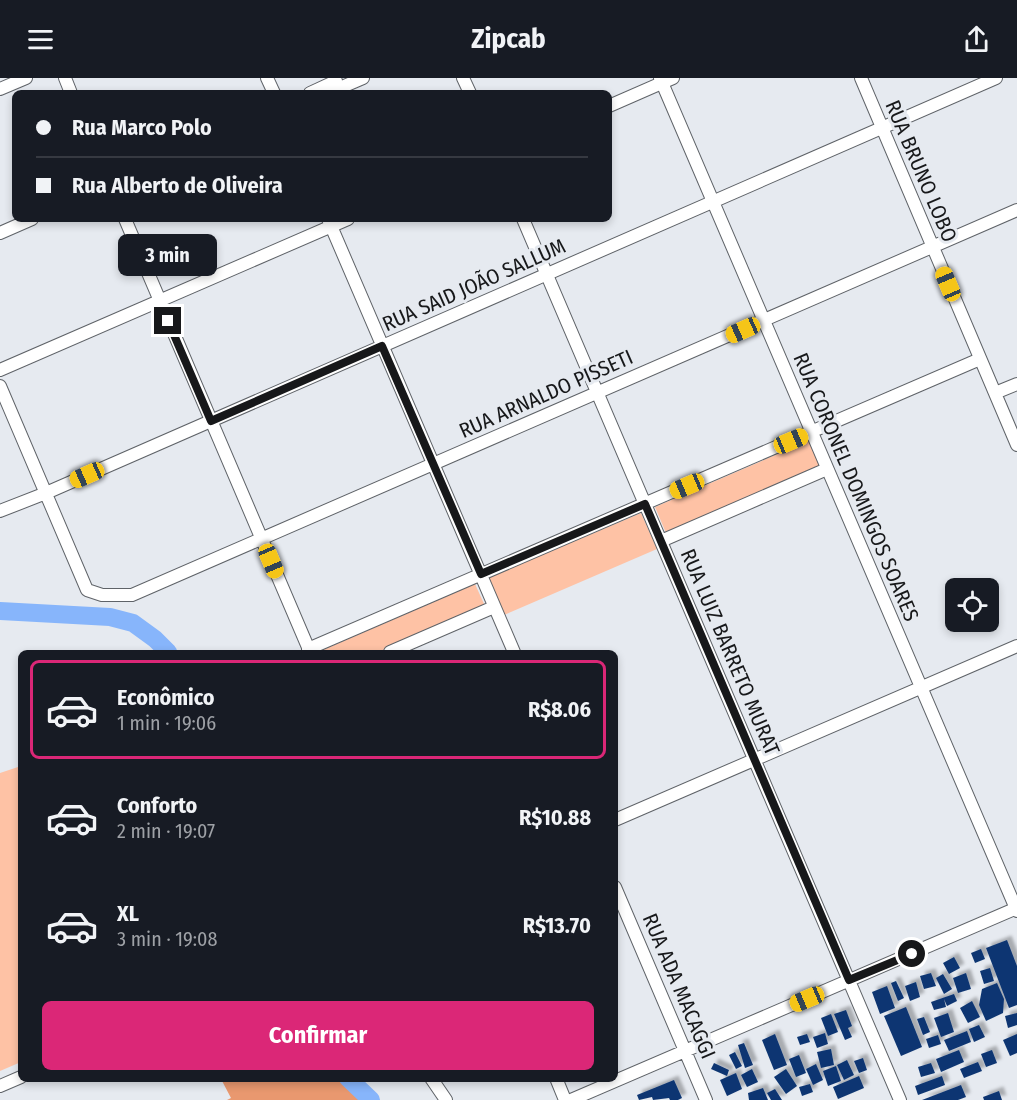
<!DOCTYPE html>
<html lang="pt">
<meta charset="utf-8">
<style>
:root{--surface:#171b24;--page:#20242c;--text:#f1f3f6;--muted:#9ea1a6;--line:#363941;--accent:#db2777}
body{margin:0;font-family:"Fira Sans Condensed",sans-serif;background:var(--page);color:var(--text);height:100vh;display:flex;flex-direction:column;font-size:22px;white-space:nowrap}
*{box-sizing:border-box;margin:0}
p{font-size:20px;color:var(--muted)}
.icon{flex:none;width:33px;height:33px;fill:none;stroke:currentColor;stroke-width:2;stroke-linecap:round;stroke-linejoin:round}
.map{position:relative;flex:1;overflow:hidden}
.panel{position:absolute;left:18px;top:572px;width:600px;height:432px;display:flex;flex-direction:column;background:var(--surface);border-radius:9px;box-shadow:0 3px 9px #0003}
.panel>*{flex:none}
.hud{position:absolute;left:12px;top:12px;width:600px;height:132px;border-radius:9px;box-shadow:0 3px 9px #0003;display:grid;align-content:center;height:132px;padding:0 24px;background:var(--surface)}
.buttons{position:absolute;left:945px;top:500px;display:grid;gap:12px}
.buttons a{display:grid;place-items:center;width:54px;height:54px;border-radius:9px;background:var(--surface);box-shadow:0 3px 9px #0003;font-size:30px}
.end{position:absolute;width:27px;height:27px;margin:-14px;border:8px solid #17181a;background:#fff;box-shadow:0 0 0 3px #fff}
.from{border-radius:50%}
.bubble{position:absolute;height:42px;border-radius:9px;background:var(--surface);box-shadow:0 3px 9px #0003;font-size:20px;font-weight:700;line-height:42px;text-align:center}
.car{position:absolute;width:18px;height:36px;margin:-18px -9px;border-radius:8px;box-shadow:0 0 4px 2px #0007;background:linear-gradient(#f5c518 24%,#345 0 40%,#f5c518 0 76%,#345 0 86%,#f5c518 0)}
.hud b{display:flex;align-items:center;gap:21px;height:57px;font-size:22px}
.hud b+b{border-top:2px solid var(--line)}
.hud i{width:15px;height:15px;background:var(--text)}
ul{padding:10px 0 0;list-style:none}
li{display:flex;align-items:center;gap:18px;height:99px;margin:0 12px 9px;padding:0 12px;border:3px solid transparent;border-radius:9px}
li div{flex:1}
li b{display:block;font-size:22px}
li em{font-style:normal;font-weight:700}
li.on{border-color:var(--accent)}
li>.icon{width:54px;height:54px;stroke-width:1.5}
.action{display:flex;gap:12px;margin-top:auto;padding:12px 24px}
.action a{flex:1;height:69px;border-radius:9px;background:var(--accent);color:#fff;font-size:24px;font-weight:700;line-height:69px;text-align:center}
header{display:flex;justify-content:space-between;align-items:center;height:78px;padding:0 24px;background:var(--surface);font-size:27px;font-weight:700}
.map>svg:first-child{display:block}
.green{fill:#fec2a5}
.forest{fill:#e9986f}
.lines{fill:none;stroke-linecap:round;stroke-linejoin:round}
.river{stroke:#87b5fb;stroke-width:18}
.building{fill:#0e3672;filter:url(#shadow)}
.minor-casing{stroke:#5f6368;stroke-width:14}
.minor{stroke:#fff;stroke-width:12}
.route{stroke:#17181a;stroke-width:8}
.labels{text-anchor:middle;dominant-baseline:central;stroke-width:6;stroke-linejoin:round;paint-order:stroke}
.street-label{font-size:21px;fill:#17181a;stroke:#e6eaf0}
</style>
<header><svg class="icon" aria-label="menu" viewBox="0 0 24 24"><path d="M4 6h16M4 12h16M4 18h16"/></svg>Zipcab<svg class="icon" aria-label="share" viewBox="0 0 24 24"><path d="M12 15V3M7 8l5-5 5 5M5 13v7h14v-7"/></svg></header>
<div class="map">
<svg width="1017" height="1022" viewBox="0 0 1017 1022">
<defs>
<filter id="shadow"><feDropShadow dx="4.5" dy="-4.5" stdDeviation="1.5" flood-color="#0004"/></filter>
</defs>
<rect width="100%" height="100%" fill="#e6eaf0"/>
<path class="green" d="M 810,362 L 821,388 L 666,455 L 655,429 Z
M 641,435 L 657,471 L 504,537 L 488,500 Z
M 475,506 L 485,528 L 378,574 L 318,574 Z
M 21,688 L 21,984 L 0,993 L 0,695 Z"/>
<path class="forest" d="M 221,1001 L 347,1001 L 373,1022 L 227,1022 L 231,1020 Z"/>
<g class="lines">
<path class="river" d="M 0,533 L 110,539 L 133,545 L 155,561 L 168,574
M 348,1000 L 371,1022"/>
</g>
<path class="building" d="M 1007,862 L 1017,888 L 1017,927 L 1009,930 L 986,870 Z
M 981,871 L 985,881 L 975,885 L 971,875 Z
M 954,879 L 960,890 L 949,896 L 943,885 Z
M 990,890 L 994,903 L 984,906 L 980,893 Z
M 931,895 L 936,908 L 924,911 L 920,898 Z
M 966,895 L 971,911 L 958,915 L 953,900 Z
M 943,896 L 952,911 L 944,916 L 936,900 Z
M 896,903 L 904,920 L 898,923 L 891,905 Z
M 916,904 L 920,919 L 910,923 L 905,908 Z
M 997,905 L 1004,921 L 1003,935 L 986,943 L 979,927 L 982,911 Z
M 887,908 L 895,930 L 880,936 L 872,914 Z
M 954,916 L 957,923 L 947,928 L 944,921 L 946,929 L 934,932 L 931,924 Z
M 972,923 L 980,939 L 968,945 L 960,930 Z
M 906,929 L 922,969 L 901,978 L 884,938 Z
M 846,932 L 852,948 L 848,950 L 852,959 L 845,962 L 834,936 Z
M 948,935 L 954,954 L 941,959 L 934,940 Z
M 1017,935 L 1017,947 L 1008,950 L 1005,938 Z
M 831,936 L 838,954 L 828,958 L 821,940 Z
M 924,939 L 930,954 L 923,957 L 917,941 Z
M 979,947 L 985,959 L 974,964 L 969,951 Z
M 967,953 L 971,964 L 949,973 L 944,962 Z
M 825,955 L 828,966 L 817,970 L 813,959 Z
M 775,956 L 787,987 L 774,992 L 762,962 Z
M 807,956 L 810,964 L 800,967 L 797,959 Z
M 1017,956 L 1017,975 L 1010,978 L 1003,962 Z
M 938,957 L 941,966 L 929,970 L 926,961 Z
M 744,965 L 753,987 L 745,990 L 738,967 Z
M 831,971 L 834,987 L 821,990 L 817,974 Z
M 959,972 L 964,984 L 941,994 L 936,981 Z
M 992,972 L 997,985 L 986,989 L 981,976 Z
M 735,974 L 742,988 L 736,991 L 729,977 Z
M 799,977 L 806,995 L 796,999 L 789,981 Z
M 863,980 L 867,992 L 859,995 L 854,983 Z
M 847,982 L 854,997 L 844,1002 L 837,987 Z
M 978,984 L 982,993 L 964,1000 L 960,991 Z
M 714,985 L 729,992 L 727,998 L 711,991 Z
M 931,985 L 935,995 L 921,999 L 918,989 Z
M 816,986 L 823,1002 L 813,1007 L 806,991 Z
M 836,988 L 841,1003 L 828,1008 L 823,993 Z
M 752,991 L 758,1004 L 747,1009 L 741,997 Z
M 786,991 L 797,1008 L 786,1016 L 774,999 Z
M 736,995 L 742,1011 L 727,1018 L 720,1002 Z
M 859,998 L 864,1010 L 838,1021 L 833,1009 Z
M 942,998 L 945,1007 L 918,1017 L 915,1008 Z
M 674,1002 L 682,1020 L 678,1022 L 670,1022 L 669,1020 L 653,1022 L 652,1019 L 639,1022 L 637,1017 Z
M 810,1006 L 813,1014 L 802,1018 L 799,1009 Z
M 961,1007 L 966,1019 L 958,1022 L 922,1022 Z
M 763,1010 L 768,1022 L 749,1022 L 748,1015 Z
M 775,1011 L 782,1022 L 771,1022 L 767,1015 Z
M 999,1013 L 1002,1022 L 984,1022 L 983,1019 Z"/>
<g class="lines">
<g class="minor-casing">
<path id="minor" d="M 65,0 L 71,15
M 267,0 L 274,15
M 463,0 L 470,15
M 660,0 L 1017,833
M 861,0 L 1017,367
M 0,11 L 26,0
M 310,15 L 336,3
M 328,15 L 363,0
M 609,28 L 673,0
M 125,141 L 310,574
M 328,141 L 514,574
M 523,141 L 900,1022
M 0,155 L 32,141
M 0,292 L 348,141
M 0,308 L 87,512 L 102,517 L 132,517 L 1017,132
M 995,315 L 1017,306
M 0,433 L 46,415 L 996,0
M 661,463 L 827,391
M 308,571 L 980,281
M 390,574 L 494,529
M 615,742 L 1017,568
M 615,809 L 706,1022
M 431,1000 L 446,1022
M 556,1000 L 565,1022
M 0,1008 L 21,999
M 571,1022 L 1017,830"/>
</g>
<use href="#minor" class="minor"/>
</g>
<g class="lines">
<path class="route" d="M 168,243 L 211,343 L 382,268 L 481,496 L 645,426 L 849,902 L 912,876"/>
</g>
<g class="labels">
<g class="street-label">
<text transform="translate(921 93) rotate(67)">RUA BRUNO LOBO</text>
<text transform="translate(474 207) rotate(-24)">RUA SAID JOÃO SALLUM</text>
<text transform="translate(546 316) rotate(-24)">RUA ARNALDO PISSETI</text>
<text transform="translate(856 409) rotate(67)">RUA CORONEL DOMINGOS SOARES</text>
<text transform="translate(730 574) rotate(67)">RUA LUIZ BARRETO MURAT</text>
<text transform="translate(679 908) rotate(67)">RUA ADA MACAGGI</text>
</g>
</g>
</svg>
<div class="buttons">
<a><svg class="icon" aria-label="locate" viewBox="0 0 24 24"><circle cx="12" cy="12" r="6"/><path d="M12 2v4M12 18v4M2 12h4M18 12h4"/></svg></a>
</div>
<i class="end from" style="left:912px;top:876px"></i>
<i class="end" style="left:168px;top:243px"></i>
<div class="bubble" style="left:118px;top:156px;width:99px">3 min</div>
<i class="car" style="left:948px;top:206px;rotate:337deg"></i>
<i class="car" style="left:743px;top:252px;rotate:246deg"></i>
<i class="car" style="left:791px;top:363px;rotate:67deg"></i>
<i class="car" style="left:87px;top:397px;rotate:246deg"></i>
<i class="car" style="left:687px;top:408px;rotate:247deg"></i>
<i class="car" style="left:271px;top:483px;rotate:157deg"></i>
<i class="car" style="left:807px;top:921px;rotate:247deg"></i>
<div class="hud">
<b><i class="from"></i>Rua Marco Polo</b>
<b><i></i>Rua Alberto de Oliveira</b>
</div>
<section class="panel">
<ul>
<li class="on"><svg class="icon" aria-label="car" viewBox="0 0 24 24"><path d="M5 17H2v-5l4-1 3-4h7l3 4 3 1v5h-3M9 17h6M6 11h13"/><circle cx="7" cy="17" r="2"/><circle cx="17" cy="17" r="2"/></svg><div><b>Econômico</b><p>1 min · 19:06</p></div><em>R$8.06</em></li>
<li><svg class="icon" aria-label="car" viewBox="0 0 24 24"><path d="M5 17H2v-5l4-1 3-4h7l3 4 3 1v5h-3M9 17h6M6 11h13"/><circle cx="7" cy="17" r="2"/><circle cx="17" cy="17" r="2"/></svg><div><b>Conforto</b><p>2 min · 19:07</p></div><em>R$10.88</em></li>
<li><svg class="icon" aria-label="car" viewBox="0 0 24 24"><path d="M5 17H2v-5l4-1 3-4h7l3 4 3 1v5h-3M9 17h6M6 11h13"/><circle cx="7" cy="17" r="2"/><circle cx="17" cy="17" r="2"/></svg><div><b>XL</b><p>3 min · 19:08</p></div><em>R$13.70</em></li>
</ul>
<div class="action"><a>Confirmar</a></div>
</section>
</div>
